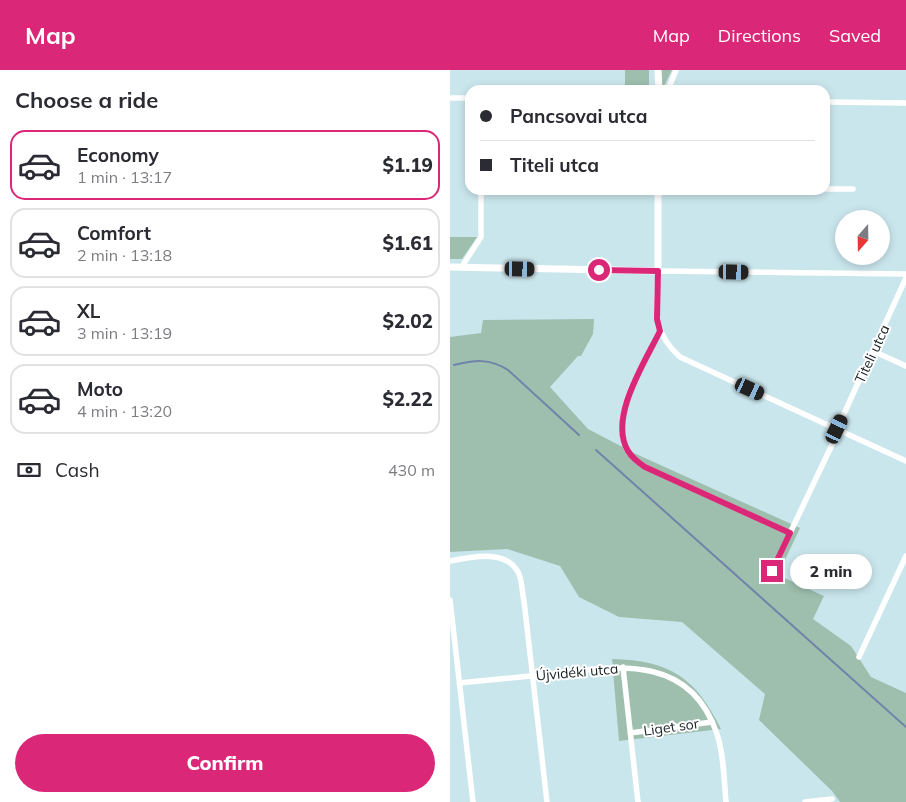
<!DOCTYPE html>
<meta charset="utf-8">
<style>
:root{--surface:#fff;--page:#f7f7f7;--text:#2b2b33;--muted:#7c7c81;--line:#e1e1e2;--accent:#db2777}
body{margin:0;font-family:Mulish,sans-serif;background:var(--page);color:var(--text);height:100vh;display:flex;flex-direction:column;font-size:19px;white-space:nowrap}
*{box-sizing:border-box;margin:0}
p{font-size:16px;color:var(--muted)}
.icon{flex:none;width:28px;height:28px;fill:none;stroke:currentColor;stroke-width:2;stroke-linecap:round;stroke-linejoin:round}
.map{position:relative;flex:1;overflow:hidden}
.sheet{display:flex;flex-direction:column;background:var(--surface);width:450px}
.sheet>*{flex:none}
.hud{position:absolute;left:15px;top:15px;width:365px;height:110px;border-radius:15px;box-shadow:0 2px 8px #0003;display:grid;align-content:center;height:110px;padding:0 15px;background:var(--surface)}
.needle{width:32px;rotate:200deg}
.fabs{position:absolute;left:385px;top:140px;display:grid;gap:10px}
.fabs a{display:grid;place-items:center;width:55px;height:55px;border-radius:50%;background:var(--surface);box-shadow:0 2px 8px #0003;font-size:25px}
.end{position:absolute;width:22px;height:22px;margin:-11px;border:6px solid #db2777;background:#fff;box-shadow:0 0 0 2px #fff}
.from{border-radius:50%}
.bubble{position:absolute;height:35px;border-radius:18px;background:var(--surface);box-shadow:0 2px 8px #0003;font-size:16px;font-weight:800;line-height:35px;text-align:center}
.car{position:absolute;width:15px;height:30px;margin:-15px -8px;border-radius:6px;box-shadow:0 0 4px 1px #0007;background:linear-gradient(#222 24%,#8ab4d8 0 40%,#222 0 76%,#8ab4d8 0 86%,#222 0)}
.hud b{display:flex;align-items:center;gap:18px;height:48px;font-size:19px}
.hud b+b{border-top:1px solid var(--line)}
.hud i{width:12px;height:12px;background:var(--text)}
ul{padding:0;list-style:none}
li{display:flex;align-items:center;gap:15px;height:70px;margin:0 10px 8px;padding:0 5px;border:2px solid var(--line);border-radius:15px}
li div{flex:1}
li b{display:block;font-size:19px}
li em{font-style:normal;font-weight:800}
li.active{border-color:var(--accent)}
li>.icon{width:45px;height:45px;stroke-width:1.5}
h2{padding:0 15px;font-size:22px;line-height:60px}
.pay{display:flex;align-items:center;gap:12px;height:55px;padding:0 15px;font-size:19px}
.pay p{margin-inline-start:auto}
.cta{display:flex;gap:10px;margin-top:auto;padding:10px 15px}
.cta a{flex:1;height:58px;border-radius:30px;background:var(--accent);color:#fff;font-size:20px;font-weight:800;line-height:58px;text-align:center}
header{display:flex;align-items:center;gap:30px;box-sizing:border-box;height:70px;padding:0 25px;background:var(--accent);color:#fff}
header strong{font-size:24px}
nav{display:flex;gap:28px;margin-inline-start:auto;font-size:18px}
main{display:flex;flex:1;min-height:0}
.map>svg:first-child{display:block}
.green{fill:#9ebfae}
.lines{fill:none;stroke-linecap:round;stroke-linejoin:round}
.stream{stroke:#7084a9;stroke-width:2}
.minor{stroke:#fff;stroke-width:5.5}
.tertiary{stroke:#fff;stroke-width:7}
.route{stroke:#db2777;stroke-width:6}
.labels{text-anchor:middle;dominant-baseline:central;stroke-width:4;stroke-linejoin:round;paint-order:stroke}
.street-label{font-size:14px;fill:#162123;stroke:#fff}
</style>
<header>
<strong>Map</strong>
<nav><a>Map</a><a>Directions</a><a>Saved</a></nav>
</header>
<main>
<section class="sheet">
<h2>Choose a ride</h2>
<ul>
<li class="active"><svg class="icon" aria-label="car" viewBox="0 0 24 24"><path d="M5 17H2v-5l4-1 3-4h7l3 4 3 1v5h-3M9 17h6M6 11h13"/><circle cx="7" cy="17" r="2"/><circle cx="17" cy="17" r="2"/></svg><div><b>Economy</b><p>1 min · 13:17</p></div><em>$1.19</em></li>
<li><svg class="icon" aria-label="car" viewBox="0 0 24 24"><path d="M5 17H2v-5l4-1 3-4h7l3 4 3 1v5h-3M9 17h6M6 11h13"/><circle cx="7" cy="17" r="2"/><circle cx="17" cy="17" r="2"/></svg><div><b>Comfort</b><p>2 min · 13:18</p></div><em>$1.61</em></li>
<li><svg class="icon" aria-label="car" viewBox="0 0 24 24"><path d="M5 17H2v-5l4-1 3-4h7l3 4 3 1v5h-3M9 17h6M6 11h13"/><circle cx="7" cy="17" r="2"/><circle cx="17" cy="17" r="2"/></svg><div><b>XL</b><p>3 min · 13:19</p></div><em>$2.02</em></li>
<li><svg class="icon" aria-label="car" viewBox="0 0 24 24"><path d="M5 17H2v-5l4-1 3-4h7l3 4 3 1v5h-3M9 17h6M6 11h13"/><circle cx="7" cy="17" r="2"/><circle cx="17" cy="17" r="2"/></svg><div><b>Moto</b><p>4 min · 13:20</p></div><em>$2.22</em></li>
</ul>
<div class="pay"><svg class="icon" aria-label="cash" viewBox="0 0 24 24"><path d="M3 7h18v10H3z"/><circle cx="12" cy="12" r="2"/></svg>Cash<p>430 m</p></div>
<div class="cta"><a>Confirm</a></div>
</section>
<div class="map">
<svg width="456" height="732" viewBox="0 0 456 732">
<rect width="100%" height="100%" fill="#cae6ed"/>
<path class="green" d="M 175,0 L 199,0 L 199,20 L 175,20 Z
M 211,0 L 222,0 L 214,16 L 212,15 Z
M 0,167 L 27,167 L 12,189 L 0,189 Z
M 144,249 L 143,264 L 131,286 L 128,286 L 100,317 L 138,359 L 186,384 L 350,458 L 328,505 L 374,526 L 363,549 L 401,576 L 421,607 L 456,623 L 456,732 L 390,732 L 382,721 L 309,650 L 315,624 L 232,552 L 169,547 L 129,527 L 110,496 L 57,479 L 0,482 L 0,267 L 31,263 L 33,250 Z
M 162,589 C 220,590 246,608 271,659 L 169,671 Z"/>
<g class="lines">
<path class="stream" d="M 4,295 C 25,290 39,288 58,300 L 129,365
M 146,380 L 456,657"/>
<path class="minor" d="M 218,20 L 226,0
M 0,28 L 20,28
M 375,32 L 456,33
M 375,119 L 403,119
M 11,198 L 31,167 L 31,120
M 456,204 L 208,201 C 207,237 200,260 230,287 L 456,391
M 210,261 C 194,294 161,340 176,378 C 180,387 188,392 195,397 L 340,463
M 423,281 L 456,296
M 387,359 L 456,208
M 0,491 C 21,487 57,478 69,504 C 72,511 72,522 74,531 L 97,732
M 322,501 L 389,360
M 0,530 L 23,732
M 409,587 L 456,486
M 173,597 L 188,732
M 9,613 C 39,610 70,607 100,604 C 166,596 240,583 267,664 C 274,685 274,710 276,732
M 180,663 L 262,652
M 355,732 L 382,729"/>
<path class="tertiary" d="M 208,0 L 209,20
M 0,197 L 208,201 L 208,120"/>
</g>
<g class="lines">
<path class="route" d="M 149,200 L 208,201 L 207,249 L 210,261 C 195,292 158,348 178,381 C 182,388 189,393 195,397 L 340,463 L 322,501"/>
</g>
<g class="labels">
<g class="street-label">
<text transform="translate(422 284) rotate(-65)">Titeli utca</text>
<text transform="translate(127 602) rotate(-5)">Újvidéki utca</text>
<text transform="translate(221 657) rotate(-8)">Liget sor</text>
</g>
</g>
</svg>
<div class="fabs">
<a><svg class="needle" viewBox="-14 -14 28 28"><path d="M0-13l5 13h-10z" fill="#e53935"/><path d="M0 13l5-13h-10z" fill="#7c7c81"/></svg></a>
</div>
<i class="end from" style="left:149px;top:200px"></i>
<i class="end" style="left:322px;top:501px"></i>
<div class="bubble" style="left:340px;top:484px;width:82px">2 min</div>
<i class="car" style="left:70px;top:199px;rotate:91deg"></i>
<i class="car" style="left:284px;top:202px;rotate:91deg"></i>
<i class="car" style="left:300px;top:319px;rotate:115deg"></i>
<i class="car" style="left:387px;top:359px;rotate:25deg"></i>
<div class="hud">
<b><i class="from"></i>Pancsovai utca</b>
<b><i></i>Titeli utca</b>
</div>
</div>
</main>
